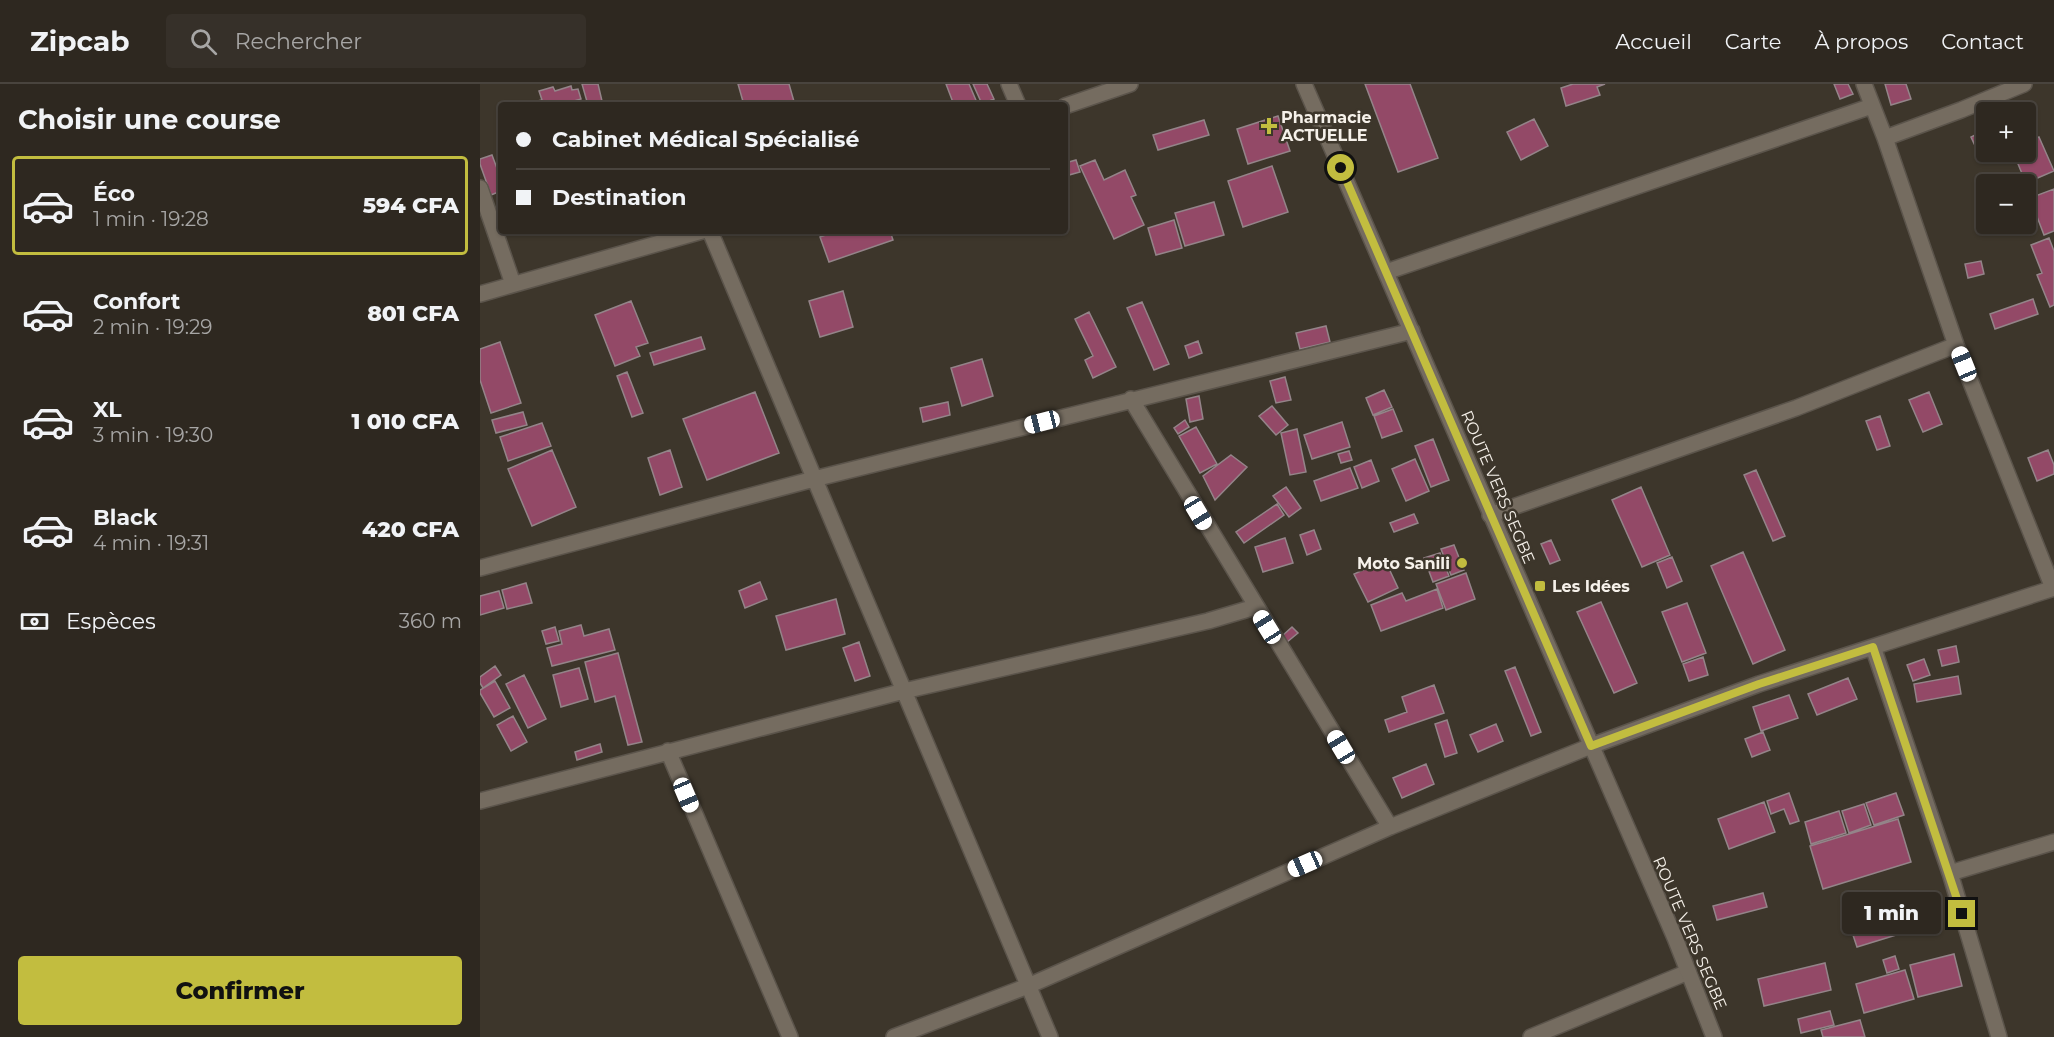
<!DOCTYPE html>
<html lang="fr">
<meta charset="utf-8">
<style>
:root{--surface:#2e2820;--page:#363029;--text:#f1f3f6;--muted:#a7a6a5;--line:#49443e;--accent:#c2bd3f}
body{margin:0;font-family:Montserrat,sans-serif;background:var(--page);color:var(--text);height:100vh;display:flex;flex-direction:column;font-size:22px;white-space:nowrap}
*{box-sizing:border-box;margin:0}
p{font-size:20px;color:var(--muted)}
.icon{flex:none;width:33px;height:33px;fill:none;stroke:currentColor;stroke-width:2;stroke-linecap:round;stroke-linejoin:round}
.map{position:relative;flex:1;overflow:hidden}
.drawer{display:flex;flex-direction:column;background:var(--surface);width:480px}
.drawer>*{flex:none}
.guide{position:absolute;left:18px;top:18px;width:570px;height:132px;border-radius:6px;box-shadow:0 2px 4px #0004,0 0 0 2px var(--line);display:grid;align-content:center;height:132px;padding:0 18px;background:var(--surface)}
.tools{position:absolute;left:1496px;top:18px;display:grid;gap:12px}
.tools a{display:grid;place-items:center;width:60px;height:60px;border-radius:6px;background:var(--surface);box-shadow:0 2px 4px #0004,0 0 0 2px var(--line);font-size:30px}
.end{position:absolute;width:27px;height:27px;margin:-14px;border:8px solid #c2bd3f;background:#111;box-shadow:0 0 0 3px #111}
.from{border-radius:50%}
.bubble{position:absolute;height:42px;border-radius:6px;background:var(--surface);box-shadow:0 2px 4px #0004,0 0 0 2px var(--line);font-size:20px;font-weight:800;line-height:42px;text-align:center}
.car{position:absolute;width:18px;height:36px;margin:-18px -9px;border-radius:8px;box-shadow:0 0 4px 2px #0007;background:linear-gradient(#fff 24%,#345 0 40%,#fff 0 76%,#345 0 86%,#fff 0)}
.guide b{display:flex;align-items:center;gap:21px;height:57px;font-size:22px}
.guide b+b{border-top:2px solid var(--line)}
.guide i{width:15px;height:15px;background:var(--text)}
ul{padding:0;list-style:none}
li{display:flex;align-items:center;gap:18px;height:99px;margin:0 12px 9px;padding:0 6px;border:3px solid transparent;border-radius:6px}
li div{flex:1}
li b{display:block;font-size:22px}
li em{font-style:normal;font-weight:800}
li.current{border-color:var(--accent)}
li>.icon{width:54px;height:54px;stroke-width:1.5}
h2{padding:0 18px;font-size:27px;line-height:72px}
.pay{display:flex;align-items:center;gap:15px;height:66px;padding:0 18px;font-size:22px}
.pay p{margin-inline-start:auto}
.action{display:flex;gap:12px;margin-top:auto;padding:12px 18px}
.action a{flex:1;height:69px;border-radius:6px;background:var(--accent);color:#111;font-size:24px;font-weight:800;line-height:69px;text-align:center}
header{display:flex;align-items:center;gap:36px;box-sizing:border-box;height:84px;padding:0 30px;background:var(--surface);border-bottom:2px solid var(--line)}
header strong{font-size:28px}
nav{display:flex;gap:33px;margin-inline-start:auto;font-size:21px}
.search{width:420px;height:54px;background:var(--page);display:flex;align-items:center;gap:15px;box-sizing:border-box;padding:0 21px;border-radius:6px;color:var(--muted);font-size:22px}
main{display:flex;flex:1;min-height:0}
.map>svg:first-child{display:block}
.building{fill:#934967;stroke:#948489;stroke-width:1.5}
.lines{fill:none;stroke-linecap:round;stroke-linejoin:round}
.street-casing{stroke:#5b544b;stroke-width:18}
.secondary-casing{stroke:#5b544b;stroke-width:18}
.street{stroke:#756c60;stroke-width:15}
.secondary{stroke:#756c60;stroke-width:15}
.route{stroke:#c2bd3f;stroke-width:8}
.poi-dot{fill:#c2bd3f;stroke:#3d362b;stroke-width:2}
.labels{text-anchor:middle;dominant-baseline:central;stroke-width:5;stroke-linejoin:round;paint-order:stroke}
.poi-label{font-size:16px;font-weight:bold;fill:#f6f1ea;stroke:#3d362b;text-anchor:start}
.street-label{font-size:16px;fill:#f6f1ea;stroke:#3d362b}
</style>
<header>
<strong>Zipcab</strong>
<div class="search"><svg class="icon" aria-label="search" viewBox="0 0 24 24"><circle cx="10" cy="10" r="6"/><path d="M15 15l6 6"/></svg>Rechercher</div>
<nav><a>Accueil</a><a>Carte</a><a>À propos</a><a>Contact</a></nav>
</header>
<main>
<section class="drawer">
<h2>Choisir une course</h2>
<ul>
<li class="current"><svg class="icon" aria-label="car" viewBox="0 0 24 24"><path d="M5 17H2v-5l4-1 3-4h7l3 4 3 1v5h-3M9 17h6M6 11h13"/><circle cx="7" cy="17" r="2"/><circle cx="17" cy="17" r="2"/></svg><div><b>Éco</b><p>1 min · 19:28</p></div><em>594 CFA</em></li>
<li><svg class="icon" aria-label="car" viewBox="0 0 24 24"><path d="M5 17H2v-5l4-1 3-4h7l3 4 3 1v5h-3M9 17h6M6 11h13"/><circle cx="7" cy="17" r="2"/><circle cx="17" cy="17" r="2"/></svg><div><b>Confort</b><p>2 min · 19:29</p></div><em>801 CFA</em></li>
<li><svg class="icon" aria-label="car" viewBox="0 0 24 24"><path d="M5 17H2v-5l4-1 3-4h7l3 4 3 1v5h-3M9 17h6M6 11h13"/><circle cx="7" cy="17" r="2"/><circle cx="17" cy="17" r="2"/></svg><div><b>XL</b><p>3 min · 19:30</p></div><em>1 010 CFA</em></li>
<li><svg class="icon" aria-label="car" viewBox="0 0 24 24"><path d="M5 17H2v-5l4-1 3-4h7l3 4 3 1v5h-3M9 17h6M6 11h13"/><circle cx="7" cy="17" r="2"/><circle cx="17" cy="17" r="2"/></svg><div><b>Black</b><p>4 min · 19:31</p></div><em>420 CFA</em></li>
</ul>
<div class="pay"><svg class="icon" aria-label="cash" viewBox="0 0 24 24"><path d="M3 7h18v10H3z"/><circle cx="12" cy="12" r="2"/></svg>Espèces<p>360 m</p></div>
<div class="action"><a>Confirmer</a></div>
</section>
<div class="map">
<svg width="1574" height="953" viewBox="0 0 1574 953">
<rect width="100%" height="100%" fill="#3d362b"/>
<path class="building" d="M 102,0 L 118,0 L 122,17 L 108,21 Z
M 258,0 L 309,0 L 315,21 L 264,21 Z
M 466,0 L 489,0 L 498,21 L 474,21 Z
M 493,0 L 507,0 L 514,15 L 502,20 Z
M 885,0 L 930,0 L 958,74 L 918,88 Z
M 1093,0 L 1125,0 L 1117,3 L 1120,11 L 1086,22 L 1081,4 Z
M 1354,0 L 1368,0 L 1373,10 L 1360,15 Z
M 1405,0 L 1426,0 L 1431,15 L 1411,21 Z
M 91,2 L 92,6 L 98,5 L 101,15 L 80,21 L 58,21 L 57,17 L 62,16 L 59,7 L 73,3 L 75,7 Z
M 798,32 L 810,67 L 768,80 L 757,45 Z
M 1054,35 L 1068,62 L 1041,76 L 1027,48 Z
M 724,36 L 729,51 L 678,66 L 673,51 Z
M 1505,46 L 1506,64 L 1498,68 L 1491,53 Z
M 1559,53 L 1574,87 L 1546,99 L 1533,68 L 1545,68 L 1545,56 L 1546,58 Z
M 12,71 L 21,95 L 21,107 L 11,111 L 0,80 L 0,75 Z
M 596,76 L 600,88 L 589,91 L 585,79 Z
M 615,76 L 624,96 L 645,86 L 656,111 L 651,113 L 664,141 L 634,155 L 600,82 Z
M 792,82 L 808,128 L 763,143 L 748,97 Z
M 1574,105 L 1574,147 L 1564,151 L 1550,114 Z
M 734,118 L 744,151 L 705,162 L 695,129 Z
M 694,136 L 702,164 L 676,171 L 668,144 Z
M 357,147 L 410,147 L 413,156 L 349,178 L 340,153 Z
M 1569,154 L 1574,167 L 1574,221 L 1570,223 L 1557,191 L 1562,189 L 1551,161 Z
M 1501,177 L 1504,190 L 1488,194 L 1485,180 Z
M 363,207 L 373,243 L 340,253 L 329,217 Z
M 1553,215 L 1558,230 L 1515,245 L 1510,230 Z
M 151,217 L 168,259 L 156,263 L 160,272 L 135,282 L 115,231 Z
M 662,218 L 689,280 L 674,286 L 647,224 Z
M 609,228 L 636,283 L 613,294 L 605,276 L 613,272 L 595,235 Z
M 846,242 L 850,258 L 820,265 L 816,249 Z
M 221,253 L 225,265 L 174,281 L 170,269 Z
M 718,257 L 722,269 L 709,274 L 705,262 Z
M 20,258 L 41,319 L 11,329 L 0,296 L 0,265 Z
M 502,275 L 513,312 L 482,322 L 471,284 Z
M 147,288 L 163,329 L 152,333 L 137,292 Z
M 805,293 L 811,316 L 796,319 L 790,297 Z
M 904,306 L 912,323 L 893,331 L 886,314 Z
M 275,308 L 299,369 L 227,396 L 203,335 Z
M 1449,308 L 1462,340 L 1443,348 L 1429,316 Z
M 719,312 L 723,335 L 710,338 L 706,315 Z
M 468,318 L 470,331 L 443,338 L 440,324 Z
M 792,322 L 808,341 L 796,351 L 779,332 Z
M 913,325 L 922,347 L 902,354 L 894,332 Z
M 43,328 L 47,341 L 16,349 L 12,336 Z
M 1400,332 L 1410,362 L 1397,366 L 1386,337 Z
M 705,336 L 709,343 L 698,350 L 694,344 Z
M 862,338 L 870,363 L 832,375 L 824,351 Z
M 62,339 L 71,362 L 28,377 L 20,353 Z
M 716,343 L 737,380 L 720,389 L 699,352 Z
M 817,345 L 826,388 L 810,391 L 801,349 Z
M 953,355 L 969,396 L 951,403 L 935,362 Z
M 72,366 L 96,423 L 52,442 L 28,385 Z
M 190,366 L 202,403 L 180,411 L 168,374 Z
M 1568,366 L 1574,381 L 1574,390 L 1557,397 L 1548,374 Z
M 869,367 L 872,376 L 861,379 L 858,370 Z
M 751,371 L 767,383 L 735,416 L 723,392 Z
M 935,375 L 949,407 L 926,417 L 912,385 Z
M 891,376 L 899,397 L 882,404 L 874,383 Z
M 870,384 L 878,404 L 841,417 L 834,397 Z
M 1276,386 L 1305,452 L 1293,457 L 1264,391 Z
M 806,403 L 821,424 L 809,433 L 793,412 Z
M 1161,403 L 1190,471 L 1162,483 L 1132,416 Z
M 797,420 L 804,431 L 764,459 L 756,448 Z
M 934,430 L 938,439 L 914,448 L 910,439 Z
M 834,446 L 841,465 L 827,471 L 820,451 Z
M 805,454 L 813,479 L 783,488 L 775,463 Z
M 1071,456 L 1080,476 L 1070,480 L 1061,460 Z
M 974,461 L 984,486 L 971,491 L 961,465 Z
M 1263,468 L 1305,566 L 1273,580 L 1231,482 Z
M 960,469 L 969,492 L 953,498 L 944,474 Z
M 1192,473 L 1202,497 L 1187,504 L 1177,479 Z
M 905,476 L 918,504 L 888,518 L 874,490 Z
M 986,489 L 995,515 L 966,526 L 956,500 Z
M 280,498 L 287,515 L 265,524 L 259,507 Z
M 46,499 L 52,519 L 27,525 L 22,506 Z
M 957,505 L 963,524 L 901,547 L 891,521 L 922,509 L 926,517 Z
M 19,507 L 24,524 L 0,531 L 0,512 Z
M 356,515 L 365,550 L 306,566 L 296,532 Z
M 1121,518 L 1157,599 L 1134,609 L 1097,528 Z
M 1207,519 L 1226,569 L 1202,578 L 1182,528 Z
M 101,541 L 104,552 L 129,545 L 135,566 L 72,582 L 67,564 L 82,560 L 79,547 Z
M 75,543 L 79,557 L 66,560 L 62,547 Z
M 812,543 L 818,549 L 807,558 L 801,553 Z
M 379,558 L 390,592 L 375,597 L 363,564 Z
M 1476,562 L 1479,578 L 1462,582 L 1458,566 Z
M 138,569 L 162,658 L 148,661 L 135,612 L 115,618 L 105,578 Z
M 1223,573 L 1228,591 L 1209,597 L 1203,580 Z
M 1444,575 L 1450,591 L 1433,597 L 1427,581 Z
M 15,582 L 21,591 L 3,604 L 0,599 L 0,593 Z
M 1035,583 L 1061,648 L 1051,652 L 1025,587 Z
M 99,584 L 108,615 L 81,623 L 73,591 Z
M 44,591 L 66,635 L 48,644 L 26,600 Z
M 1478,592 L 1481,610 L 1437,618 L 1434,600 Z
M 1368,594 L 1377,615 L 1337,631 L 1328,610 Z
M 15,597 L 30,624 L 14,633 L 0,609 L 0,606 Z
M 954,601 L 964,629 L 909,648 L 905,636 L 927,628 L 922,613 Z
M 1309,611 L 1318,634 L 1281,647 L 1273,623 Z
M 33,632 L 47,658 L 31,667 L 17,641 Z
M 967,636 L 977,669 L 965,673 L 955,640 Z
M 1016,640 L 1023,657 L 998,668 L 990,651 Z
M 1283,648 L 1290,666 L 1272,673 L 1265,655 Z
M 120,660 L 122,668 L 97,676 L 95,668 Z
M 946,680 L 954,700 L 922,714 L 913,694 Z
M 1309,709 L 1319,737 L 1310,740 L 1304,725 L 1291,730 L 1287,717 Z
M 1416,709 L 1424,731 L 1394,741 L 1386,719 Z
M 1284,718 L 1295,748 L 1249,765 L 1238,735 Z
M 1384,720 L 1391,741 L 1369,749 L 1362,727 Z
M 1359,727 L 1366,749 L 1331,760 L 1325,738 Z
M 1418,735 L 1431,778 L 1343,805 L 1330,762 Z
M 1283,809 L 1287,823 L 1237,836 L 1233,822 Z
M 1422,836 L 1426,848 L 1377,863 L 1373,851 Z
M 1474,870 L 1482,902 L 1438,913 L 1430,881 Z
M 1415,872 L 1419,885 L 1407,889 L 1403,876 Z
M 1345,879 L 1351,906 L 1284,922 L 1278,895 Z
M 1425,886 L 1434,915 L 1384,929 L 1376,900 Z
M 1350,927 L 1354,941 L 1321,949 L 1318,935 Z
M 1380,936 L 1385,953 L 1343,953 L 1341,946 Z"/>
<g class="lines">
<g class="street-casing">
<path id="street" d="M 529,0 L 538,21
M 1384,0 L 1405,54 L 1476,261 L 1573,504
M 585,22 L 650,0
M 1405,54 L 1481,26 L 1544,0
M 0,104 L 33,200
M 230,147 L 570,953
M 906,188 L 1392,22
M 0,210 L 222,147
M 651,315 L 910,743
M 1010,431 L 1316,324 L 1476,261
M 0,484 L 334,395 L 932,247
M 1393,563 L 1470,789 L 1519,953
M 188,667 L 310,953
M 0,717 L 424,607 L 728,537 L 775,523
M 1470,789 L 1574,758
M 414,953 L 548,902 L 910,743 L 1111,662 L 1279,600 L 1574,504
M 1051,953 L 1208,888"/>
</g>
<g class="secondary-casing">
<path id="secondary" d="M 824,0 L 1195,854 L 1234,953"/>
</g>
<use href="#street" class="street"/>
<use href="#secondary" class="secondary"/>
</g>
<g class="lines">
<path class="route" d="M 861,84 L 1111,662 L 1279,600 L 1393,563 L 1482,830"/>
</g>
<g class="poi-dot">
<path d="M786 33h6v6h6v6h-6v6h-6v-6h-6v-6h6z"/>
<circle cx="982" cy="479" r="6"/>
<rect x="1054" y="496" width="12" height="12" rx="3"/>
</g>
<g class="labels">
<g class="poi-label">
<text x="801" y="33">Pharmacie<tspan x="801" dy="18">ACTUELLE</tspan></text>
<text x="970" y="479" text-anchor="end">Moto Sanili</text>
<text x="1072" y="502">Les Idées</text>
</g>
<g class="street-label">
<text transform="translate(1018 403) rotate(67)">ROUTE VERS SEGBE</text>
<text transform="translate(1210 849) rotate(67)">ROUTE VERS SEGBE</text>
</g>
</g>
</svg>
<div class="tools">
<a>+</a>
<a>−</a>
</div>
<i class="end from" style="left:861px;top:84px"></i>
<i class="end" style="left:1482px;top:830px"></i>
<div class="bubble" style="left:1362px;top:808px;width:99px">1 min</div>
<i class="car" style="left:1484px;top:280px;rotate:338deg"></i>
<i class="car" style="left:562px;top:338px;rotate:256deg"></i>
<i class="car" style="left:718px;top:429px;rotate:149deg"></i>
<i class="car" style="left:787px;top:543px;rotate:328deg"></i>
<i class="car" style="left:861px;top:663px;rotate:329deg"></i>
<i class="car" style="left:206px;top:711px;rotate:157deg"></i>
<i class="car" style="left:825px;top:780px;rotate:246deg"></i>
<div class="guide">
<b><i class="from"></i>Cabinet Médical Spécialisé</b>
<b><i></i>Destination</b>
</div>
</div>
</main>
